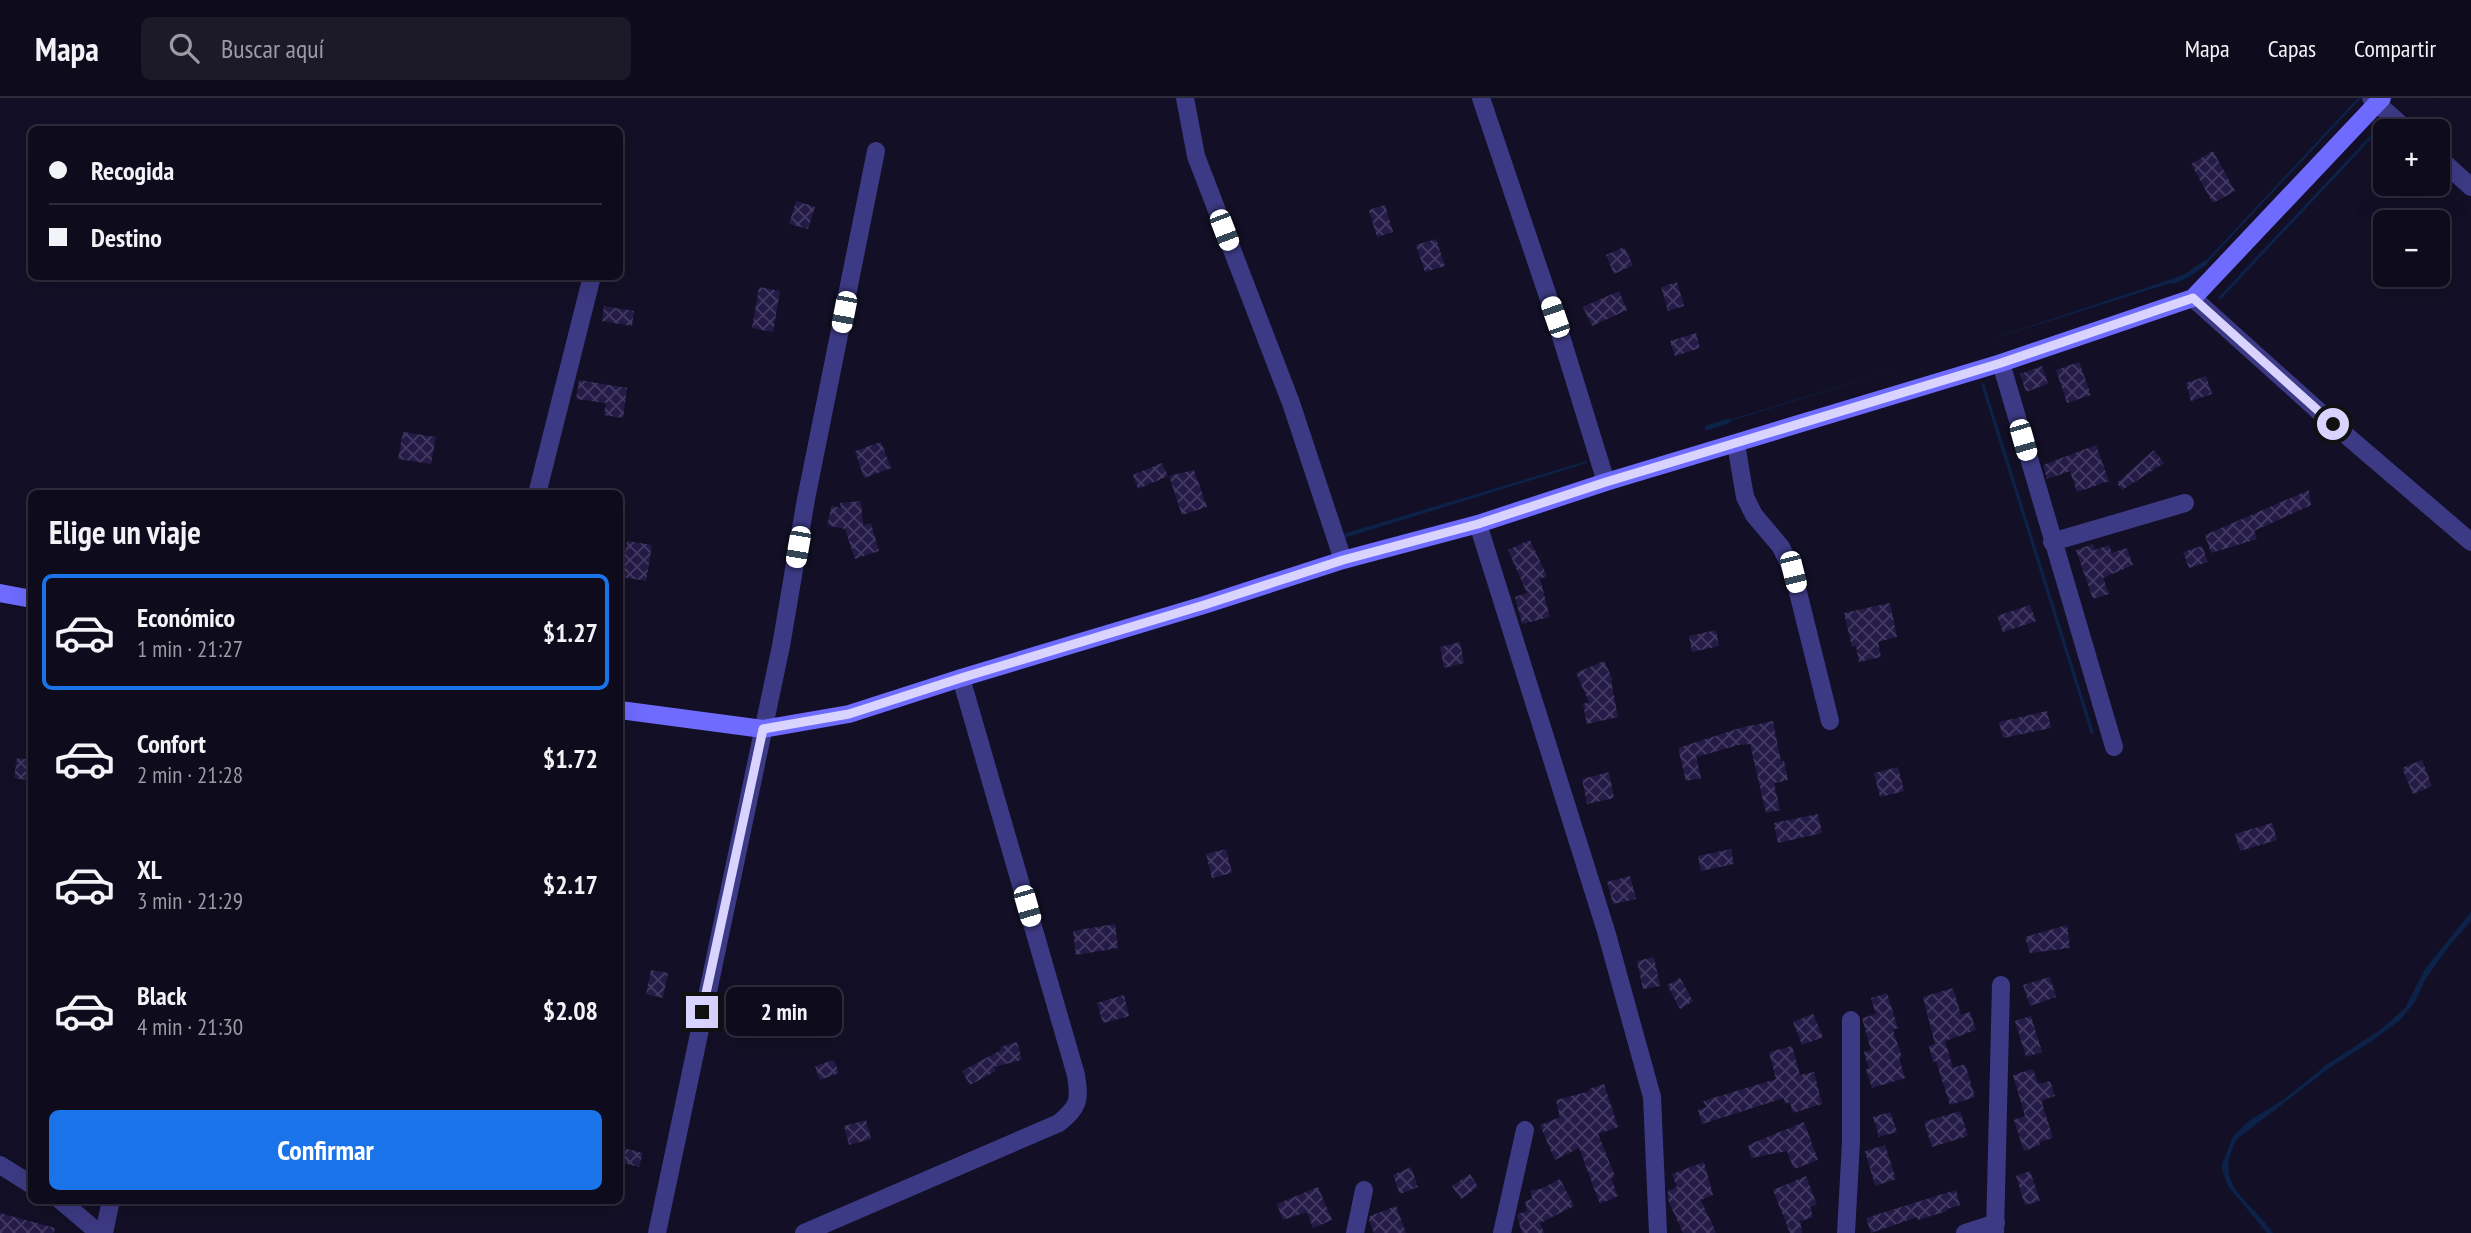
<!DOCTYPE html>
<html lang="es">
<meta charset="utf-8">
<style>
:root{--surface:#0e0b1c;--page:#1c1929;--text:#f1f3f6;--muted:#9b9ba3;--line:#2e2b3b;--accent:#1a73e8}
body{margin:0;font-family:"PT Sans Narrow",sans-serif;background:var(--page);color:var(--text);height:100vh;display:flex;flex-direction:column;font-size:26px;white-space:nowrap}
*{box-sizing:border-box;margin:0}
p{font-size:23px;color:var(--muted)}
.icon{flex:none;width:38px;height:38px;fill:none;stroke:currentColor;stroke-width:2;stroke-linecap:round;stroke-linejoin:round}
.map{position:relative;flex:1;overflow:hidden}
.panel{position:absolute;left:28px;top:392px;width:595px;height:714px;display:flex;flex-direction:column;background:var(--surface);border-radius:10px;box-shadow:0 7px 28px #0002,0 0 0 2px var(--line)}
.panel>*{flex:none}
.top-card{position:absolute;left:28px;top:28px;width:595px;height:154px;border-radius:10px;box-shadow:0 7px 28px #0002,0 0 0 2px var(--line);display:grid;align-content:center;height:154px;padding:0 21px;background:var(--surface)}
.fabs{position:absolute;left:2373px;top:21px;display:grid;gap:14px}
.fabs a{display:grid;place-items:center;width:77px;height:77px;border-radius:10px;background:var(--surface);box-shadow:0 7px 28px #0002,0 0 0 2px var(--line);font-size:35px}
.end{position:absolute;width:32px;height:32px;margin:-16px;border:9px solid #d9d4ff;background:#111;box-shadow:0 0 0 4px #111}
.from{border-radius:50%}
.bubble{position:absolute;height:49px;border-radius:10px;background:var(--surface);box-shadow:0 7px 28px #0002,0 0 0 2px var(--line);font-size:23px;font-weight:700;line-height:49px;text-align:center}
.car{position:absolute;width:21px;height:42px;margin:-21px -10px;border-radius:9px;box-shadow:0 0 5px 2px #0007;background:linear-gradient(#fff 24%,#345 0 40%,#fff 0 76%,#345 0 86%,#fff 0)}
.top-card b{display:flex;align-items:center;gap:24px;height:66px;font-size:26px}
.top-card b+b{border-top:2px solid var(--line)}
.top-card i{width:18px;height:18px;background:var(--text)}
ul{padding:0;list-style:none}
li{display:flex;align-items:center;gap:21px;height:116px;margin:0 14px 10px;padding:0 7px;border:4px solid transparent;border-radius:10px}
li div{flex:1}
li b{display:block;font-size:26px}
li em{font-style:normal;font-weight:700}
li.current{border-color:var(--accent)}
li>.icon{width:63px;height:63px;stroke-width:1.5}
h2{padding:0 21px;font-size:32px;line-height:84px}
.button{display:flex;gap:14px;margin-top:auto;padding:14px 21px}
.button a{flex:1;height:80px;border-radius:10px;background:var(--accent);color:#fff;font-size:28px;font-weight:700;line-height:80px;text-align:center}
header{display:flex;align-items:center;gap:42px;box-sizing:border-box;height:98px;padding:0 35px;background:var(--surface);border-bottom:2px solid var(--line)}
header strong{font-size:33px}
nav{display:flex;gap:38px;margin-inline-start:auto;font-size:24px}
.search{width:490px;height:63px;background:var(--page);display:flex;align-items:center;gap:18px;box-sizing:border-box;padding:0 24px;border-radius:10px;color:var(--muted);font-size:26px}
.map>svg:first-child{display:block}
.water{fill:#0c2248}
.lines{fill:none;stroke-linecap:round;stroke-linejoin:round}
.stream{stroke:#0c2248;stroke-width:5}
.building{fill:url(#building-cross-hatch)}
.street{stroke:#3d3a85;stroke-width:18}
.secondary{stroke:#6f6bff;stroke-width:18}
.route{stroke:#d9d4ff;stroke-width:9}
</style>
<header>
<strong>Mapa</strong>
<div class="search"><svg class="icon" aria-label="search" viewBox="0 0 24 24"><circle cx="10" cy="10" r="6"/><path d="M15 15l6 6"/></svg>Buscar aquí</div>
<nav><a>Mapa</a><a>Capas</a><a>Compartir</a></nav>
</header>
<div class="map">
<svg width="2471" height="1135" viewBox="0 0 2471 1135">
<defs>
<pattern id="building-cross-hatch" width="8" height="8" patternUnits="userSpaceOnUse" patternTransform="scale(1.75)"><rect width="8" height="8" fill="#241b47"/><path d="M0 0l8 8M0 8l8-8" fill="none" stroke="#433b63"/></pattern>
</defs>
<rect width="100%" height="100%" fill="#130f26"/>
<path class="water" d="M 2358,0 L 2361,0 L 2202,170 L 2201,168 Z
M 2384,23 L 2386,25 L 2220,202 L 2218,200 Z
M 2187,176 L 2189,177 L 2180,182 L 1724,325 L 1723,324 L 1967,249 Z
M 1984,285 L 2094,635 L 2091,636 L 1981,286 Z
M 1587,363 L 1587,365 L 1344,440 L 1343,436 Z
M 2471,814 L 2471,823 L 2450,847 L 2425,882 L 2415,904 L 2400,922 L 2372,943 L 2328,971 L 2237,1041 C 2211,1089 2250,1100 2273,1135 L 2267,1135 L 2228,1088 L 2221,1069 L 2233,1038 L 2250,1022 L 2283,1002 L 2329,965 L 2380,932 L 2405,910 L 2425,871 Z"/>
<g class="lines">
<path class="stream" d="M 2174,183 L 2186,178 L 2205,165
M 1707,330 L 1728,323"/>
</g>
<path class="building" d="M 2213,53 L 2235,93 L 2213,105 L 2191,66 Z
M 796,103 L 815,109 L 808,131 L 789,126 Z
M 1385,107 L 1393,134 L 1377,139 L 1369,112 Z
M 1436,141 L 1445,168 L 1425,174 L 1416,147 Z
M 1624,149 L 1633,167 L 1614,176 L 1606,157 Z
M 1677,184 L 1684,208 L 1668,213 L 1661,189 Z
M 759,189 L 780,193 L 773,234 L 752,230 Z
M 1619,193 L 1627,212 L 1592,228 L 1583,209 Z
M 604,208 L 634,213 L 632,228 L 602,223 Z
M 1696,235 L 1700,250 L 1675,258 L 1670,243 Z
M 2079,264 L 2091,297 L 2067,305 L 2056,272 Z
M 2042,268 L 2048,286 L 2026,294 L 2020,276 Z
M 2206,278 L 2212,296 L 2191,303 L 2186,285 Z
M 579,282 L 627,290 L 623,320 L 604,317 L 606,305 L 576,301 Z
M 403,334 L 436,339 L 431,366 L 398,361 Z
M 881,344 L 891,370 L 864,380 L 855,353 Z
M 2096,347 L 2109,383 L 2077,394 L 2070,373 L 2047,381 L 2043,367 Z
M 2154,352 L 2164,365 L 2122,392 L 2117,385 Z
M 1162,365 L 1168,378 L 1138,391 L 1133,377 Z
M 1194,372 L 1207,409 L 1182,417 L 1169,378 Z
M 2309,392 L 2311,407 L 2254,433 L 2257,441 L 2211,455 L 2205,437 Z
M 861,403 L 863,427 L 871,425 L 879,453 L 855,461 L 845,431 L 827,427 L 832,408 L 841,410 L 840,405 Z
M 1530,442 L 1547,478 L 1540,481 L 1550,519 L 1522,526 L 1515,499 L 1527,495 L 1508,452 Z
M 627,443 L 652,447 L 646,483 L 621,479 Z
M 2093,446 L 2095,452 L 2109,447 L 2112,455 L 2127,450 L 2133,467 L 2103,480 L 2109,496 L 2093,501 L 2076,452 Z
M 2202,448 L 2208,464 L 2189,470 L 2183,454 Z
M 1890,505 L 1897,539 L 1878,544 L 1881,559 L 1859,564 L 1856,548 L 1852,549 L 1844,515 Z
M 2030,507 L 2036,523 L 2003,534 L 1997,518 Z
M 1716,532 L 1719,548 L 1692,554 L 1689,538 Z
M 1460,544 L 1464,565 L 1444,570 L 1440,549 Z
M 1604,563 L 1613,582 L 1611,583 L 1618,619 L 1587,626 L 1583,606 L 1589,604 L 1576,575 Z
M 2047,613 L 2051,630 L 2003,640 L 1999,624 Z
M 1773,623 L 1781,664 L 1784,663 L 1788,682 L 1774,685 L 1780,712 L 1766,715 L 1750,646 L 1738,647 L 1697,659 L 1695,653 L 1701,680 L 1686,683 L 1678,650 L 1740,630 Z
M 17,660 L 32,662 L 32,683 L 14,680 Z
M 2422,662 L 2432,688 L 2413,696 L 2402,670 Z
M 1898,669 L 1904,693 L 1880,699 L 1874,675 Z
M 1609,674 L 1614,700 L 1587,706 L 1582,681 Z
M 1818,716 L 1822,735 L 1778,745 L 1774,725 Z
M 2272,725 L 2277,742 L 2240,753 L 2235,736 Z
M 1226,751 L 1232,775 L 1212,780 L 1206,756 Z
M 1731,751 L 1734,766 L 1701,773 L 1698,758 Z
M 1630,778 L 1636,801 L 1613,806 L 1607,784 Z
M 1115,826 L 1118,850 L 1076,857 L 1073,833 Z
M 2067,827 L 2070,850 L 2030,855 L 2025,839 Z
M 1654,859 L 1660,888 L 1643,891 L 1637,863 Z
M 651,872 L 668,875 L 663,900 L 646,896 Z
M 2050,879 L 2056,899 L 2030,908 L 2023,887 Z
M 1680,880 L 1693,903 L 1680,911 L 1667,887 Z
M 1953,890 L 1961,917 L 1970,914 L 1976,932 L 1945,943 L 1953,970 L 1965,966 L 1975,999 L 1950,1007 L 1936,963 L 1933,964 L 1929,948 L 1935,946 L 1923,899 Z
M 1887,895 L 1898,930 L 1893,932 L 1902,959 L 1899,960 L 1905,980 L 1872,990 L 1866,971 L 1869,971 L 1864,954 L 1871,952 L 1862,920 L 1876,916 L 1871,900 Z
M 1124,897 L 1129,918 L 1103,925 L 1097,905 Z
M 748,904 L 757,929 L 741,934 L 733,910 Z
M 1813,916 L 1823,939 L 1802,947 L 1793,924 Z
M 2031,918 L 2042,954 L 2026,959 L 2015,923 Z
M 1017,944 L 1022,962 L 994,969 L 996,973 L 970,987 L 962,973 L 1001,952 L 1000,949 Z
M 1792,948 L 1800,977 L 1814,974 L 1822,1006 L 1793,1015 L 1790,1004 L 1785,1006 L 1784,1000 L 1702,1026 L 1698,1012 L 1707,1009 L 1703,1003 L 1776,981 L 1769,954 Z
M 834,962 L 839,975 L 820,982 L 815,968 Z
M 2033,971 L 2038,986 L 2050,983 L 2055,998 L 2043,1002 L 2042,1005 L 2053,1040 L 2039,1044 L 2040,1047 L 2024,1053 L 2014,1022 L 2025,1018 L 2013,977 Z
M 1604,986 L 1618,1029 L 1598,1036 L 1615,1078 L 1611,1080 L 1618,1098 L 1600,1106 L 1579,1050 L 1555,1062 L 1540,1027 L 1560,1019 L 1556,1002 L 1590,993 L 1589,991 Z
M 1960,1013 L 1968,1038 L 1932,1049 L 1924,1024 Z
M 1890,1014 L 1897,1034 L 1879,1039 L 1873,1019 Z
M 866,1022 L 871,1041 L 849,1047 L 844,1028 Z
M 1804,1024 L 1818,1062 L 1794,1071 L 1787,1053 L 1751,1060 L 1748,1047 Z
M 1885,1047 L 1896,1081 L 1875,1088 L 1865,1053 Z
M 620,1049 L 643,1055 L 639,1069 L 620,1064 Z
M 1704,1064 L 1713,1097 L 1701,1102 L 1716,1135 L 1683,1135 L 1668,1102 L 1668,1093 L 1677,1089 L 1672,1076 Z
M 1411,1069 L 1418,1089 L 1400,1096 L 1393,1077 Z
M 2030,1073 L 2040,1103 L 2025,1107 L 2016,1078 Z
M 1470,1076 L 1478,1089 L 1461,1101 L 1452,1088 Z
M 1806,1078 L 1817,1107 L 1810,1109 L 1813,1119 L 1800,1123 L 1802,1135 L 1790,1135 L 1773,1092 Z
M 1560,1081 L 1574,1108 L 1540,1125 L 1544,1135 L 1522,1135 L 1517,1118 L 1518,1116 L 1527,1113 L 1525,1103 L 1532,1101 L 1531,1092 L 1541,1091 Z
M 1318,1089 L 1332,1122 L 1313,1130 L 1307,1114 L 1283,1122 L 1277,1106 Z
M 1956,1092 L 1960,1107 L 1947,1111 L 1947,1113 L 1918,1122 L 1917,1119 L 1871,1135 L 1866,1120 Z
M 1396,1108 L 1406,1135 L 1374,1135 L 1369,1122 L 1370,1118 Z
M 0,1115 L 55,1130 L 54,1135 L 0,1135 Z"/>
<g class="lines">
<path class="street" d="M 1185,0 L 1196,58 L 1291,305 L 1343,462
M 1481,0 L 1555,219 L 1606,384
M 2371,0 L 2408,33
M 2438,59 L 2471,89
M 2193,200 L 2333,326 L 2471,444
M 2001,265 L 2114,649
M 1736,346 L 1745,399 L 1754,417 L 1781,449 L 1793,474 L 1830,623
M 537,396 L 592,178
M 1478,426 L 1606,833 L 1652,999 L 1658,1135
M 2052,444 L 2185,405
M 0,1067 L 32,1087
M 60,1102 L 99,1135
M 104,1135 L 111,1102
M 657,1135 L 781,548 L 806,401 L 876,53
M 804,1135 L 1059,1025 C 1079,1008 1080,1003 1076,977 L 961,580
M 1355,1135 L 1364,1092
M 1502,1135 L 1525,1032
M 1846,1135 L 1851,1044 L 1851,922
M 1965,1135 L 1996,1125
M 1995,1135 L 2001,887"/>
<path class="secondary" d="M 0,495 L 32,501
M 620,612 L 763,631 L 849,616 L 961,580 L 1204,507 L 1343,462 L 1478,426 L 1606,384 L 2001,265 L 2193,200 L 2382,0"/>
</g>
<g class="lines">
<path class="route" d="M 702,914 L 763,631 L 849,616 L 961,580 L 1204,507 L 1343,462 L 1478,426 L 1606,384 L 2001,265 L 2193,200 L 2333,326"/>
</g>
</svg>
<div class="fabs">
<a>+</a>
<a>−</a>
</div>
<i class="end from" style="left:2333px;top:326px"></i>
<i class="end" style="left:702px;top:914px"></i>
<div class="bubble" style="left:726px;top:889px;width:116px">2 min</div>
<i class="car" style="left:1224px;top:132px;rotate:159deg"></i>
<i class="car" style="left:844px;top:214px;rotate:191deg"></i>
<i class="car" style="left:1555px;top:219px;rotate:341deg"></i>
<i class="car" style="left:2023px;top:342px;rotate:164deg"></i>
<i class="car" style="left:798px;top:449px;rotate:190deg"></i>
<i class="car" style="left:1793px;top:474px;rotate:166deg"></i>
<i class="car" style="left:1027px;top:808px;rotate:164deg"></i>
<div class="top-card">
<b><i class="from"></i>Recogida</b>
<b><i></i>Destino</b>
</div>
<section class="panel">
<h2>Elige un viaje</h2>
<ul>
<li class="current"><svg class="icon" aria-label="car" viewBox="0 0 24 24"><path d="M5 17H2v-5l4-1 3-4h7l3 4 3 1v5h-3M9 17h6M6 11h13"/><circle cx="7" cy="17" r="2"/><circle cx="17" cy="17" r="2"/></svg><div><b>Económico</b><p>1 min · 21:27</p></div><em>$1.27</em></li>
<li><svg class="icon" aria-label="car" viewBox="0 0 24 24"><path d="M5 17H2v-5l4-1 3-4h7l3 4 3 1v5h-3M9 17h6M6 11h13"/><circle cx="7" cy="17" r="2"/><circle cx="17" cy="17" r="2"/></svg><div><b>Confort</b><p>2 min · 21:28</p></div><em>$1.72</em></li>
<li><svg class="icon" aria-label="car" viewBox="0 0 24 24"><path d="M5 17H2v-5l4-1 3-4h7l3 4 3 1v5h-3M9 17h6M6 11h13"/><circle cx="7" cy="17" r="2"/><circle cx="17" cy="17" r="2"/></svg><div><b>XL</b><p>3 min · 21:29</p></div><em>$2.17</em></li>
<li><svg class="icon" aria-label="car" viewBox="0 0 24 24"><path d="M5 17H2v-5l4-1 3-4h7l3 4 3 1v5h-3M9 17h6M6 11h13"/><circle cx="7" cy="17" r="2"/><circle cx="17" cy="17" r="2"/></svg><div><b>Black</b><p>4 min · 21:30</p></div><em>$2.08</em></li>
</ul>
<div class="button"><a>Confirmar</a></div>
</section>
</div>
